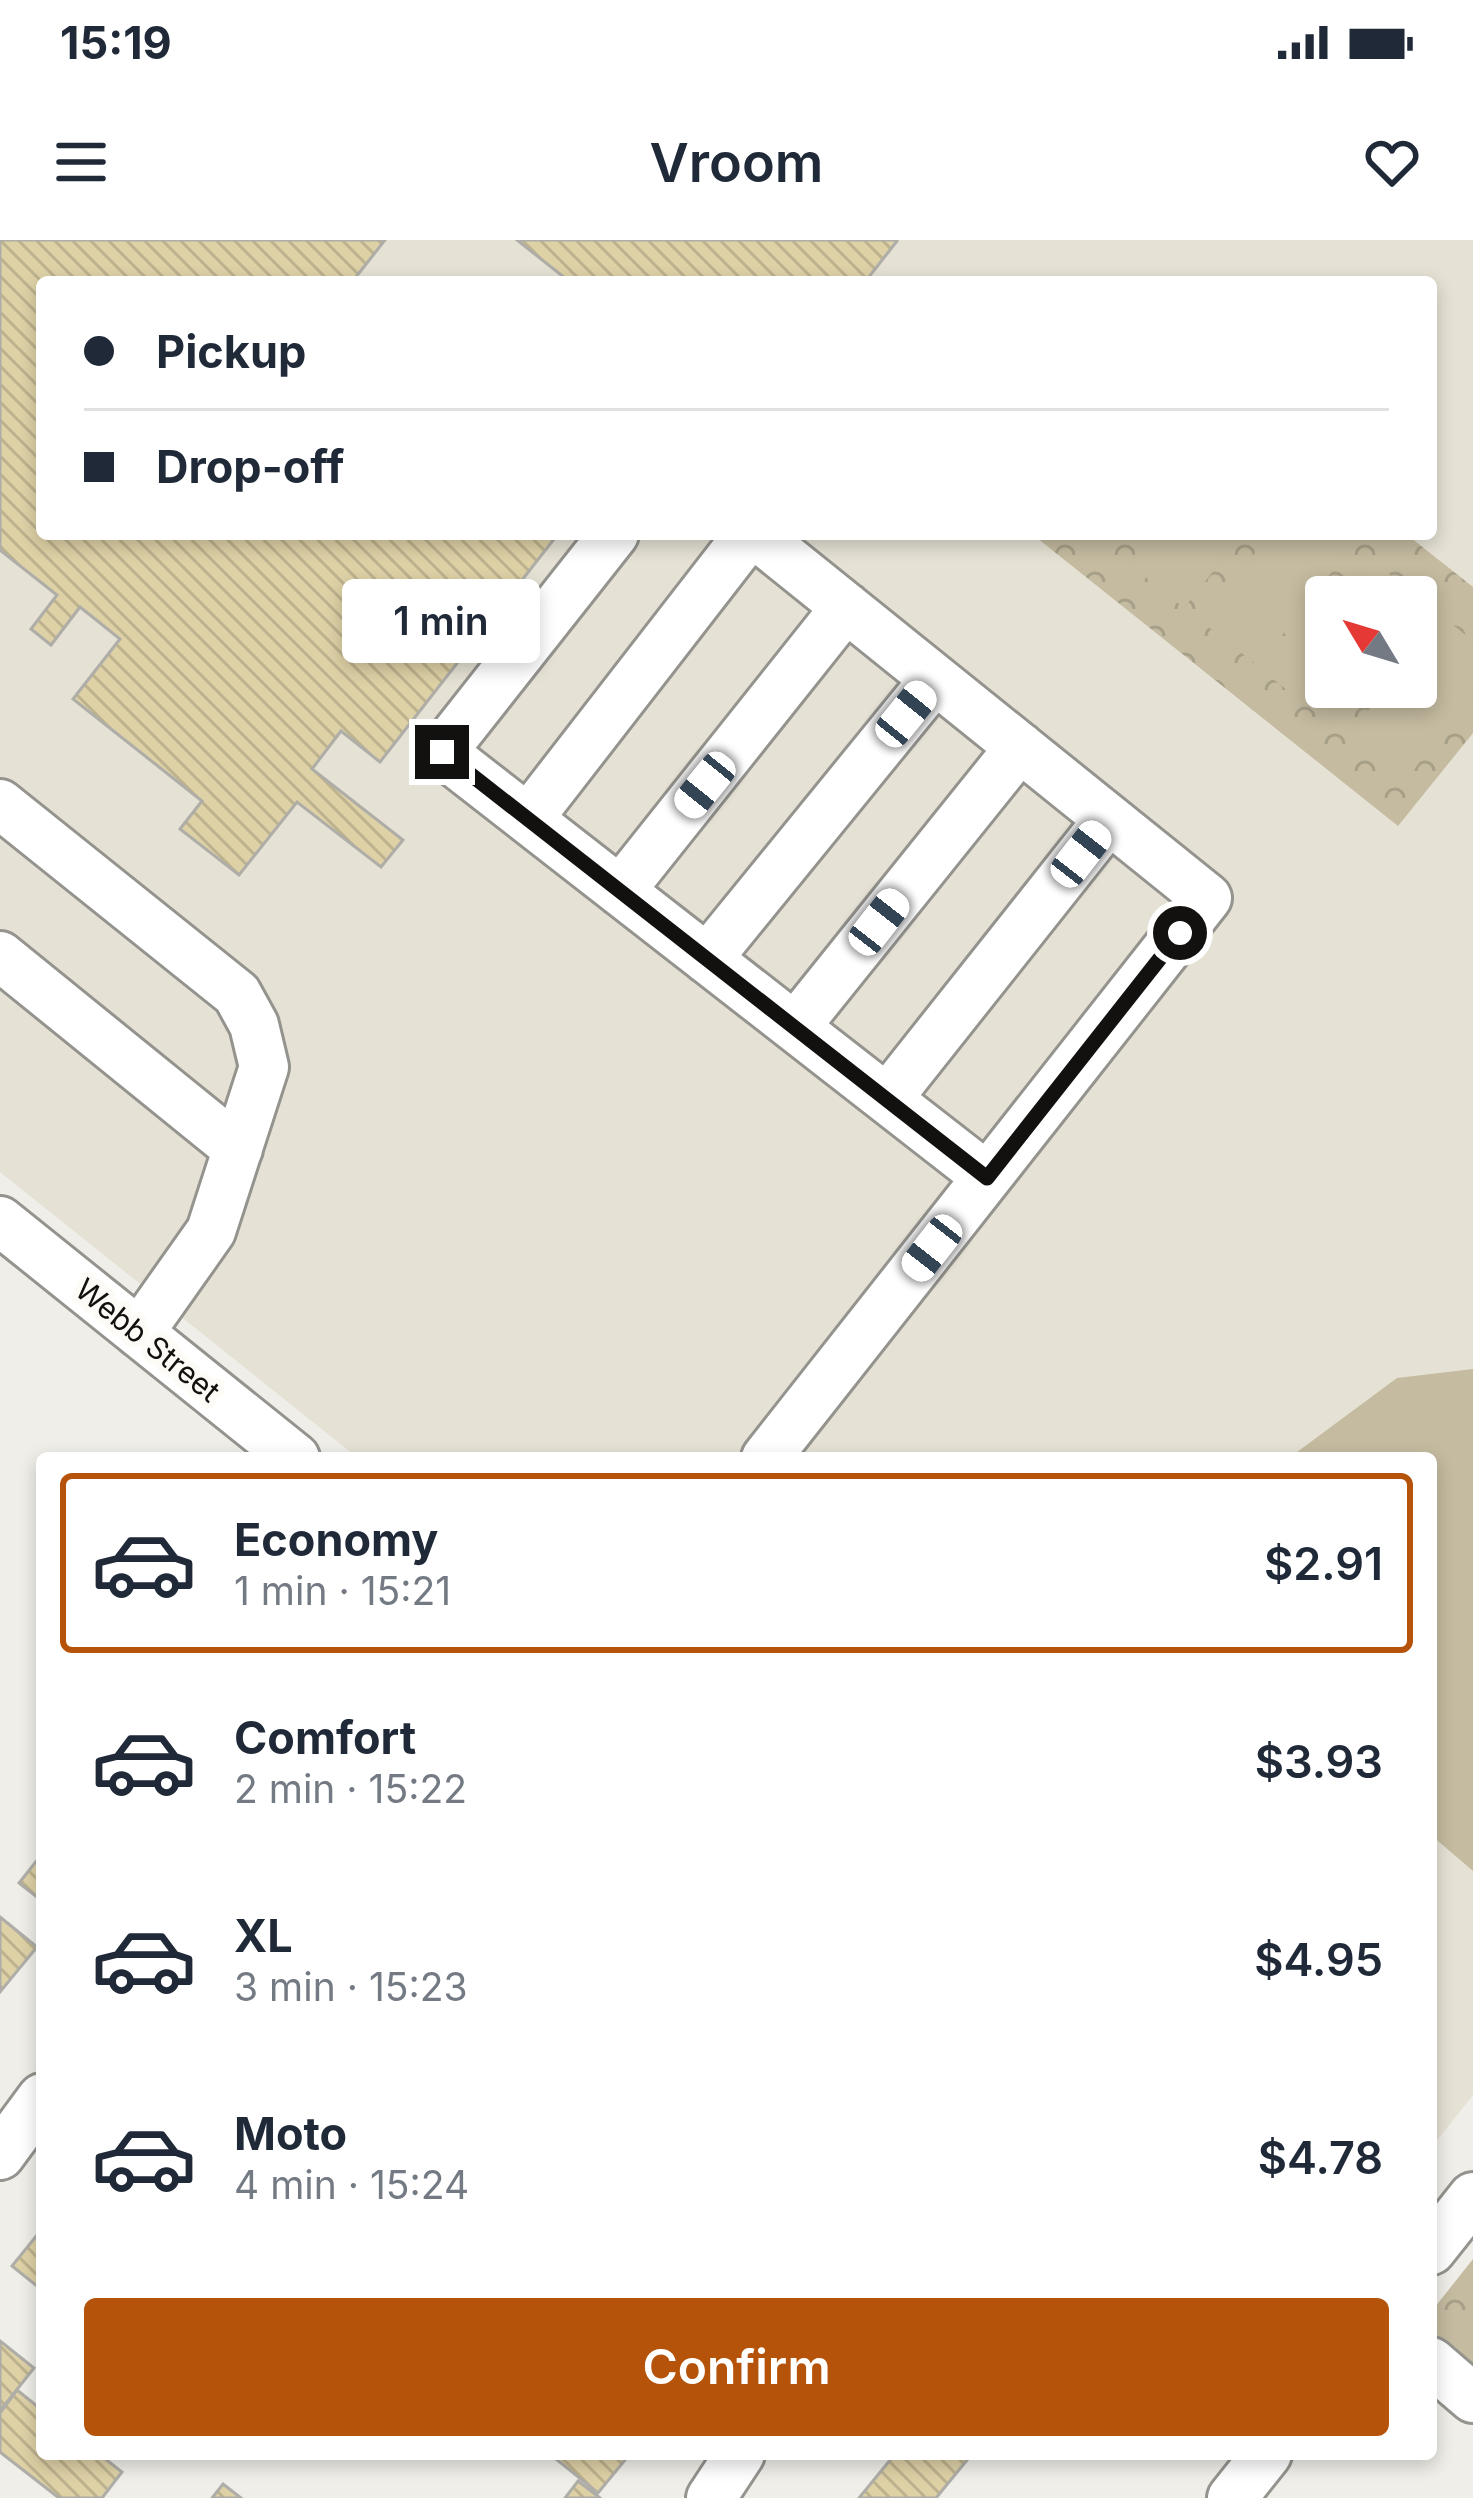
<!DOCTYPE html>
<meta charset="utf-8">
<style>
:root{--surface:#fff;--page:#f6f6f7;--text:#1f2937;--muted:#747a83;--line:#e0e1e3;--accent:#b45309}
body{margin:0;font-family:Inter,sans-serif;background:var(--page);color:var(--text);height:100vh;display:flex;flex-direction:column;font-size:45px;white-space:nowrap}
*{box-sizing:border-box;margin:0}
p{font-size:39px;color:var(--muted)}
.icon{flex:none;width:66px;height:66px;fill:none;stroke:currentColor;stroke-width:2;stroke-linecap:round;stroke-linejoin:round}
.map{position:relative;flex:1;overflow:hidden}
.panel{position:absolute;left:36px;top:1212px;width:1401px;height:1008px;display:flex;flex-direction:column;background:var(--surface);border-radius:12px;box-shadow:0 6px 18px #0003}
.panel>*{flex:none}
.hud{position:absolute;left:36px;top:36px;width:1401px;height:264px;border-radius:12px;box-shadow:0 6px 18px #0003;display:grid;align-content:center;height:264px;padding:0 48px;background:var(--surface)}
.needle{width:78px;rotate:308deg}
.fabs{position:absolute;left:1305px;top:336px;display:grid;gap:24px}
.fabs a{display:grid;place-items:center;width:132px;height:132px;border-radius:12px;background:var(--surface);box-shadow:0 6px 18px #0003;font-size:60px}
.end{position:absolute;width:54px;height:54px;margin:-27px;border:15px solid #12110f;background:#fff;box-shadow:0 0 0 6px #fff}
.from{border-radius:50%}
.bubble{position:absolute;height:84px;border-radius:12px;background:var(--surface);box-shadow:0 6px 18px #0003;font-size:39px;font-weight:600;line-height:84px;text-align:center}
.car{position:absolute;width:36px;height:72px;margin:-36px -18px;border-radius:15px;box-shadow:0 0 9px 3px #0007;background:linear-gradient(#fff 24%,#345 0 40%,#fff 0 76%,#345 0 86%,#fff 0)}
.hud b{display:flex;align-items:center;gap:42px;height:114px;font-size:45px}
.hud b+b{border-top:3px solid var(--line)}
.hud i{width:30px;height:30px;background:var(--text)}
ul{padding:21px 0 0;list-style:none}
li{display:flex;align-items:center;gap:36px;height:180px;margin:0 24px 18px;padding:0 24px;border:6px solid transparent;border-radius:12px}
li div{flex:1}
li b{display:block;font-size:45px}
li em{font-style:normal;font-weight:600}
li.on{border-color:var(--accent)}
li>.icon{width:108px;height:108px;stroke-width:1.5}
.primary-button{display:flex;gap:24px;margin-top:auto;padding:24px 48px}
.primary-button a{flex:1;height:138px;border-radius:12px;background:var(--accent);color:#fff;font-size:48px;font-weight:600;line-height:138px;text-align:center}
.status{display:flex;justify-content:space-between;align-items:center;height:84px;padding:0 60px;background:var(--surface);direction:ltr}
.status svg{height:33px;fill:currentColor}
header{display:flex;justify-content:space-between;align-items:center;height:156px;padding:0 48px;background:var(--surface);font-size:54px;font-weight:600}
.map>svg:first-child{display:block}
.built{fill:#e5e1d4;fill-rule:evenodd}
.forest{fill:url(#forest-crowns);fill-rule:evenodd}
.pitch{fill:#c4bba0}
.building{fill:url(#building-back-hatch);stroke:#aeada7;stroke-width:3}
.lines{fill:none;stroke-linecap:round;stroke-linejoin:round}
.minor-casing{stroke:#94938e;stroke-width:54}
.minor{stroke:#fff;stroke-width:48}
.route{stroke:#12110f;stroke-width:15}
.labels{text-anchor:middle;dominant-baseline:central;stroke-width:12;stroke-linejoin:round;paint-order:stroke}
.street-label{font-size:30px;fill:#12110f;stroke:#fdfbf6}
</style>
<div class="status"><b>15:19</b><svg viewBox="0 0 49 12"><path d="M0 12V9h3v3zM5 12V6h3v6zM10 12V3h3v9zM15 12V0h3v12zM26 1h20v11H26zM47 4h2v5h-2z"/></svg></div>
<header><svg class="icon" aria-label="menu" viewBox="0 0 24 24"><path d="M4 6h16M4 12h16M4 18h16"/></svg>Vroom<svg class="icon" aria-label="heart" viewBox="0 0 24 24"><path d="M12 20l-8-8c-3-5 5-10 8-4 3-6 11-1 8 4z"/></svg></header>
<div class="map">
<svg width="1473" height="2258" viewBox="0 0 1473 2258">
<defs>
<pattern id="forest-crowns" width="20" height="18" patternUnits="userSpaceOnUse" patternTransform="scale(3)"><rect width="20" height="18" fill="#c4bba0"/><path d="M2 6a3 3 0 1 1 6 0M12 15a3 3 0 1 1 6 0" fill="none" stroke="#a7a089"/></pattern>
<pattern id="building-back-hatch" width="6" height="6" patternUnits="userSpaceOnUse" patternTransform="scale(3)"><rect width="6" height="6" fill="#ded1a6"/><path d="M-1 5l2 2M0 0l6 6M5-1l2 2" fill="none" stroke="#bdb28e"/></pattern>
</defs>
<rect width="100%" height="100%" fill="#efeee8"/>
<path class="built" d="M 0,0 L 1473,0 L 1473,1855 L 1431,1908 L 1431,1218 L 358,1218 L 0,932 ZM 42,42 L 1431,42 L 1431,294 L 42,294 ZM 1326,357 L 1416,357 L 1416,447 L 1326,447 Z"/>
<path class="forest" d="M 1032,294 L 1406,294 L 1473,347 L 1473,493 L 1398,586 ZM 1326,357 L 1416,357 L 1416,447 L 1326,447 Z
M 1473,2019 L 1473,2127 L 1431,2095 L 1431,2072 Z"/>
<path class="pitch" d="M 1151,294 L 1243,294 L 1184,368 L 1128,323 Z
M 1270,294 L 1339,294 L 1353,305 L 1258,426 L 1201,381 Z
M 1369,318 L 1426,363 L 1416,376 L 1416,357 L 1339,357 Z
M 1326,373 L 1326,447 L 1360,447 L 1330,484 L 1273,439 Z
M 1443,377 L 1473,401 L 1473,455 L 1404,542 L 1347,497 L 1387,447 L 1416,447 L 1416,410 Z
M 1473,1129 L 1473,1631 L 1431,1595 L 1431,1218 L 1289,1218 L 1397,1138 Z"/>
<path class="building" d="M 0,0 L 385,0 L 352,42 L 42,42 L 42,294 L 558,294 L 380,522 L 341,491 L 312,529 L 403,600 L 381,627 L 297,562 L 239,635 L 180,589 L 202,561 L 73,459 L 120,399 L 80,367 L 51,405 L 31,389 L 57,355 L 0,310 Z
M 517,0 L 896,0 L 897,1 L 865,42 L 570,42 Z
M 42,1614 L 42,1661 L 19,1643 Z
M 0,1677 L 37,1707 L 0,1752 Z
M 42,1989 L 42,2050 L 12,2026 Z
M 0,2101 L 34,2128 L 0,2171 Z
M 17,2150 L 42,2170 L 42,2214 L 99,2214 L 122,2232 L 102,2258 L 59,2258 L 0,2212 L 0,2173 Z
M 560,2214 L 630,2214 L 598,2253 L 556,2219 Z
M 895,2214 L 972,2214 L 936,2258 L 859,2258 Z
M 578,2241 L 600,2258 L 565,2258 Z
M 223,2244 L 241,2258 L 212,2258 Z"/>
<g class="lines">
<g class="minor-casing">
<path id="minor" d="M 614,294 L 442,512 L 987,937
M 755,294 L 1207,658 L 766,1218
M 0,564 L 237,754 L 254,785 L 264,827 L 211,991 L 139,1093
M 528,579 L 749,294
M 620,651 L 846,367
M 0,716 L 238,909
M 707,719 L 935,439
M 795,787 L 1020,507
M 887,859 L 1109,579
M 0,981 L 295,1218
M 0,1915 L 42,1858
M 1431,2010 L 1473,1957
M 1431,2122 L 1473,2158
M 711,2258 L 740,2214
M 1232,2258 L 1267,2214"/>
</g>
<use href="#minor" class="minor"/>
</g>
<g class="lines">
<path class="route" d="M 442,512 L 987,938 L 1180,693"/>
</g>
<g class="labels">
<g class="street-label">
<text transform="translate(148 1100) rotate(39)">Webb Street</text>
</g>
</g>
</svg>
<div class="fabs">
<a><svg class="needle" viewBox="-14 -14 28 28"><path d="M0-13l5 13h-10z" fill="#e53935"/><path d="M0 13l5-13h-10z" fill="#747a83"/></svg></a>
</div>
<i class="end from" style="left:1180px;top:693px"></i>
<i class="end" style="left:442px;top:512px"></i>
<div class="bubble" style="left:342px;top:339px;width:198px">1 min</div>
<i class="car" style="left:906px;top:474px;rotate:39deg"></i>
<i class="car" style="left:705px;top:545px;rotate:219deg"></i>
<i class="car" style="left:1081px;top:614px;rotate:38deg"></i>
<i class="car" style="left:879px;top:682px;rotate:38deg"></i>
<i class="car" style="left:932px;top:1008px;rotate:218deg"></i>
<div class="hud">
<b><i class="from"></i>Pickup</b>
<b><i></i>Drop-off</b>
</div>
<section class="panel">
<ul>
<li class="on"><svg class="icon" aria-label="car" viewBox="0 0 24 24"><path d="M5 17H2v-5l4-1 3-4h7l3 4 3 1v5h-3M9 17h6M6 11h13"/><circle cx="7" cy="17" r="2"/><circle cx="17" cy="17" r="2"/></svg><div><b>Economy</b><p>1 min · 15:21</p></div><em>$2.91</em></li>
<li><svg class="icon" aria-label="car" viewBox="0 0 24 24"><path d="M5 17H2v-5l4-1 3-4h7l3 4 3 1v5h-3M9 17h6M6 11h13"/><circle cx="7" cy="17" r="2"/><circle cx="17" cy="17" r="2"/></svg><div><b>Comfort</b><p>2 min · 15:22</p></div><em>$3.93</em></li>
<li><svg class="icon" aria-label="car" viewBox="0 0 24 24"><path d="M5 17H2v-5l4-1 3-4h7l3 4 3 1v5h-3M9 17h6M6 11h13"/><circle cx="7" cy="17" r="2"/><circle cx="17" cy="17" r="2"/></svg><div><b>XL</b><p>3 min · 15:23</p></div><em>$4.95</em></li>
<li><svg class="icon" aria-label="car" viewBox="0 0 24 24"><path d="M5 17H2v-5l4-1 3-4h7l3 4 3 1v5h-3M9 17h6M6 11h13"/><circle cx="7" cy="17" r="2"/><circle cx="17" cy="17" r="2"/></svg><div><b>Moto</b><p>4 min · 15:24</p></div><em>$4.78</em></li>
</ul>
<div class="primary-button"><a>Confirm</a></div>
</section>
</div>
